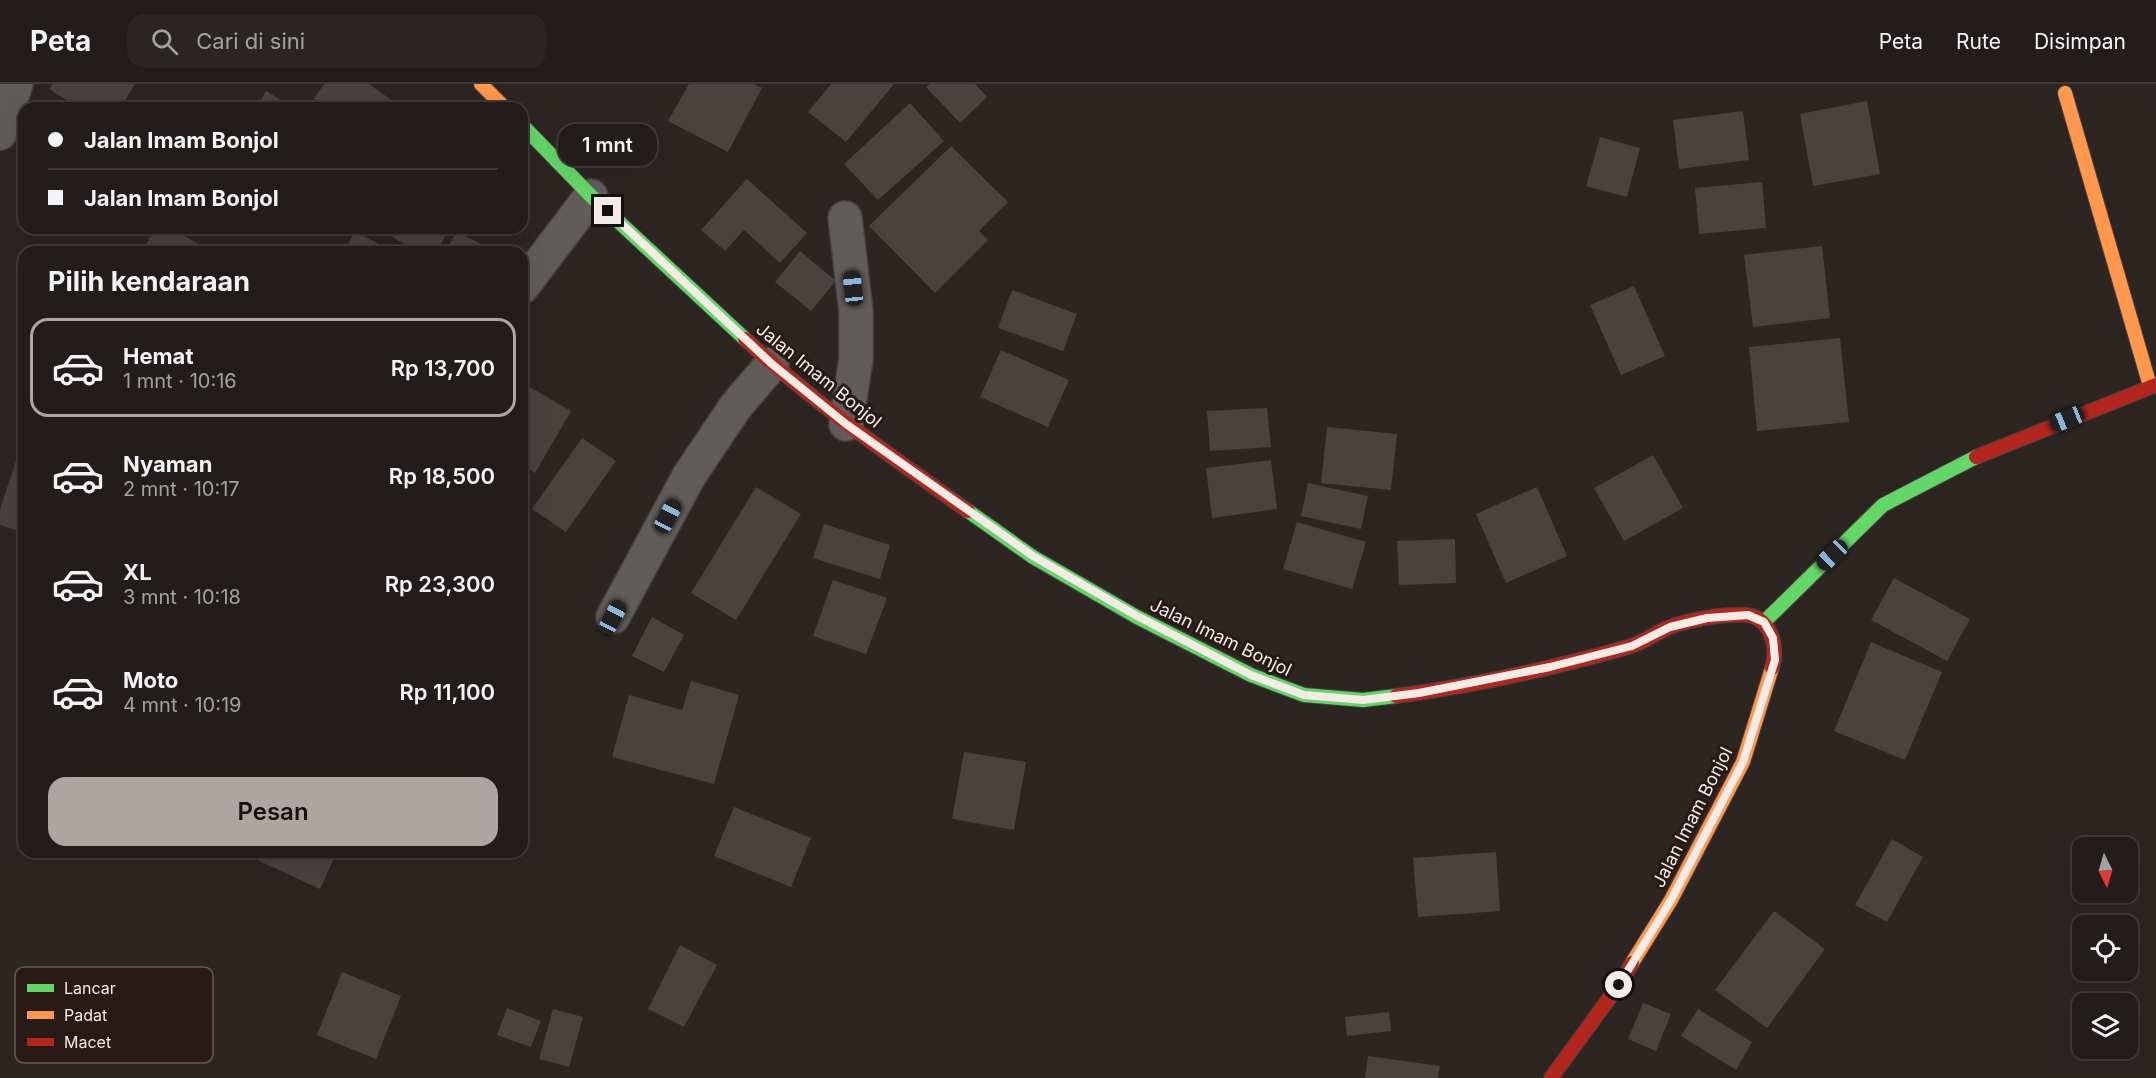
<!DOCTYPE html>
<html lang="id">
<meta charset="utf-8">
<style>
:root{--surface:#221c1a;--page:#2a2523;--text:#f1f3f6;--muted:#a2a1a2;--line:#3f3a39;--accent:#aea5a1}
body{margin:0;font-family:Inter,sans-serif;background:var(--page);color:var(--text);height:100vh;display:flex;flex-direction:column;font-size:22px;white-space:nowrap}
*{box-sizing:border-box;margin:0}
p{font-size:20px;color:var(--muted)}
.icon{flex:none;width:33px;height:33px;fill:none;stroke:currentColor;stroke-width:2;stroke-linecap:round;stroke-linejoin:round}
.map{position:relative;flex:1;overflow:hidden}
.panel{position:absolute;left:18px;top:162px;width:510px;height:612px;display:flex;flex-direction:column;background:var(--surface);border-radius:18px;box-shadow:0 6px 24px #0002,0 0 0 2px var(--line)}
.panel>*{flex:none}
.hud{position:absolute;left:18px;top:18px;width:510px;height:132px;border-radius:18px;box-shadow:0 6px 24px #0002,0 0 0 2px var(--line);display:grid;align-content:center;height:132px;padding:0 30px;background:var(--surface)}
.needle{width:39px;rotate:175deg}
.buttons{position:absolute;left:2072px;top:753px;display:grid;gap:12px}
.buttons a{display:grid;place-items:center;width:66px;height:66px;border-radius:12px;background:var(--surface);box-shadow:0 6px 24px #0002,0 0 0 2px var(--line);font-size:30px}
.end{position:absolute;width:27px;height:27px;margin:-14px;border:8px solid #f4eae6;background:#111;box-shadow:0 0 0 3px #111}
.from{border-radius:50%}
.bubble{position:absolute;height:42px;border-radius:18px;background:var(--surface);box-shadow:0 6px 24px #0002,0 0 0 2px var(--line);font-size:20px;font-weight:600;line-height:42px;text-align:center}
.car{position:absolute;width:18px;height:36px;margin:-18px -9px;border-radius:8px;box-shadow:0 0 4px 2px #0007;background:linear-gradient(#222 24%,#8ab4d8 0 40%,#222 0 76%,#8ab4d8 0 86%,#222 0)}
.hud b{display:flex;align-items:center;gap:21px;height:57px;font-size:22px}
.hud b+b{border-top:2px solid var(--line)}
.hud i{width:15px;height:15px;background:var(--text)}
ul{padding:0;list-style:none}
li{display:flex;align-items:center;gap:18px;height:99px;margin:0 12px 9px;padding:0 18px;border:3px solid transparent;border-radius:18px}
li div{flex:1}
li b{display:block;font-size:22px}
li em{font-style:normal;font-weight:600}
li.selected{border-color:var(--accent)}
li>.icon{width:54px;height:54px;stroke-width:1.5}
h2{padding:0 30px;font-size:27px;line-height:72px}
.cta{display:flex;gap:12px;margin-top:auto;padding:12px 30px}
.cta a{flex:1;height:69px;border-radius:18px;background:var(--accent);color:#111;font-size:24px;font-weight:600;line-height:69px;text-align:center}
header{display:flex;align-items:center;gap:36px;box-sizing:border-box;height:84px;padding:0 30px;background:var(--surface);border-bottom:2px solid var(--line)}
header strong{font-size:28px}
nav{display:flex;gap:33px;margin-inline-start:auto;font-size:21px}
.search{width:420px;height:54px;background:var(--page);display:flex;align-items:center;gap:15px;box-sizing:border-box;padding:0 21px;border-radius:18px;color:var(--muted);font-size:22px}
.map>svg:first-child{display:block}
.building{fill:#49423f}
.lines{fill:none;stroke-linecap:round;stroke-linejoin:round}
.street-casing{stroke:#48413e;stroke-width:36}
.fast-casing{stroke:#48413e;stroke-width:16}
.slow-casing{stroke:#48413e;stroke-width:16}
.jam-casing{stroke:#48413e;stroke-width:16}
.street{stroke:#605c5a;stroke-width:33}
.fast{stroke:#63d668;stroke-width:14}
.slow{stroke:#ff974d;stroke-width:14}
.jam{stroke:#b3261e;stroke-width:14}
.route{stroke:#f4eae6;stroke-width:8}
.labels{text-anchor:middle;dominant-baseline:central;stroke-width:6;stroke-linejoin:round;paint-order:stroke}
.street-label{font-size:18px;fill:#f4eae6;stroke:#281a14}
.key{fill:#281a14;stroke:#655853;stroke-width:1.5}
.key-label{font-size:16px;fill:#f4eae6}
</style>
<header>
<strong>Peta</strong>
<div class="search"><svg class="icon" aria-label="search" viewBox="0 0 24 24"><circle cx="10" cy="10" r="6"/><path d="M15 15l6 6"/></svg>Cari di sini</div>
<nav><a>Peta</a><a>Rute</a><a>Disimpan</a></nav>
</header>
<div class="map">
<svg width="2156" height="994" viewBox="0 0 2156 994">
<rect width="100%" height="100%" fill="#2d2522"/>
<path class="building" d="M 53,0 L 135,0 L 120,24 L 79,24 L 49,5 Z
M 324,0 L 369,0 L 397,20 L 394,24 L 326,24 L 314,15 Z
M 689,0 L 754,0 L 762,4 L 728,68 L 668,37 Z
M 831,0 L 894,0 L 846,58 L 808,28 Z
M 930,0 L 975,0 L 987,13 L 960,39 L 926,3 Z
M 266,7 L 294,24 L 256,24 Z
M 1867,17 L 1880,90 L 1813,102 L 1800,30 Z
M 910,19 L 944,57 L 878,116 L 844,80 Z
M 1743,27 L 1749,76 L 1679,85 L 1673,36 Z
M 1600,53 L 1640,64 L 1627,113 L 1586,102 Z
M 951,62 L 1008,118 L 979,147 L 988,156 L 935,209 L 869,142 Z
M 747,95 L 807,149 L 780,179 L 744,146 L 725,167 L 701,146 Z
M 1762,98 L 1766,144 L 1699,150 L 1695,104 Z
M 155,144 L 170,144 L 213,168 L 142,168 Z
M 376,144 L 450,144 L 436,168 L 419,168 Z
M 355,147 L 393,168 L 344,168 Z
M 456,148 L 498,168 L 446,168 Z
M 1822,162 L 1830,234 L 1753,243 L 1744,171 Z
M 800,167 L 836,197 L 811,227 L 775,198 Z
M 1634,202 L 1665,272 L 1621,291 L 1590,221 Z
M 1012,206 L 1077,230 L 1063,267 L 998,244 Z
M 1840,254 L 1849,338 L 1757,347 L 1749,263 Z
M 1001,266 L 1069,296 L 1048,343 L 980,313 Z
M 528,302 L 571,327 L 535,389 L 522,381 L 522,312 Z
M 1267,324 L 1271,363 L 1210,367 L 1207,327 Z
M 1327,343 L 1397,350 L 1391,406 L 1321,399 Z
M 24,353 L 24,449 L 0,441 L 0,425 Z
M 582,354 L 616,377 L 566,448 L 532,425 Z
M 1653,371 L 1683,424 L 1624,457 L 1594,404 Z
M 1271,376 L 1277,425 L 1212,434 L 1206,384 Z
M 1308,399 L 1368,412 L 1361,445 L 1301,432 Z
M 756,403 L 801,430 L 736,536 L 691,509 Z
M 1537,403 L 1567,472 L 1506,499 L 1476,430 Z
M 1297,438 L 1366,458 L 1352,505 L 1283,485 Z
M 824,440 L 890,461 L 880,495 L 813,474 Z
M 1455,455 L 1456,499 L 1399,501 L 1397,457 Z
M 1894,494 L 1970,535 L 1947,577 L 1871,536 Z
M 833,496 L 887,514 L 866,570 L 813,552 Z
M 652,533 L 684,551 L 664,588 L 632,572 Z
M 1871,558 L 1942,588 L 1905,676 L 1834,647 Z
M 691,597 L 739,611 L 714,700 L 612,673 L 629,611 L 682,626 Z
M 964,668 L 1026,678 L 1014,746 L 952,735 Z
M 734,723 L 811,754 L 791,803 L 714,772 Z
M 1892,755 L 1923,773 L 1887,838 L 1855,821 Z
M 256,768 L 337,768 L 320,805 L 253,774 Z
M 1496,768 L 1500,827 L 1418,833 L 1413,774 Z
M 1774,827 L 1825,865 L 1767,944 L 1715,906 Z
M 680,861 L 717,881 L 684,943 L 648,925 Z
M 342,888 L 401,912 L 376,975 L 317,951 Z
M 1643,919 L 1671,930 L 1656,967 L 1628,955 Z
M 507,924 L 541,937 L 531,963 L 497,951 Z
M 553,925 L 583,933 L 569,983 L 539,975 Z
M 1698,925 L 1752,958 L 1736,986 L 1681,952 Z
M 1389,928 L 1391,947 L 1347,952 L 1345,933 Z
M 1368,972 L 1440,982 L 1438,994 L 1365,994 Z"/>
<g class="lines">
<g class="street-casing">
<path id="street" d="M 0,49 L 16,0
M 845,134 L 856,227 L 856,275 L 846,340
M 522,203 L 591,112
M 613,533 L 689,392 L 736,322 L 772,280"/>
</g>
<g class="fast-casing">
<path id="fast" d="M 522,41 L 591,112 L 745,255
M 968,427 L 1033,473 L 1137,533 L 1251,591 L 1304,611 L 1363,616 L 1396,612
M 1764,538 L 1883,421 L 1976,373"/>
</g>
<g class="slow-casing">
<path id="slow" d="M 481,0 L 505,24
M 2065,9 L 2150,302
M 1632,879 L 1671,816 L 1743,678 L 1772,584"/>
</g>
<g class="jam-casing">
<path id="jam" d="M 745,255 C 814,319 891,372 968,427
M 1976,373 L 2156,301
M 1396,612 C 1474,602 1553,584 1628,563 C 1643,559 1655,549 1670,543 C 1692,535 1722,530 1746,531 C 1771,533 1779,564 1772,584
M 1551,994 L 1619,901 L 1632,879"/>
</g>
<use href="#street" class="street"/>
<use href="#fast" class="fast"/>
<use href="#slow" class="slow"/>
<use href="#jam" class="jam"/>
</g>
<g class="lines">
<path class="route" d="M 608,127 L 772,280 L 846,340 L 1033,472 L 1137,532 L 1251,591 L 1304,611 L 1363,616 L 1419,609 L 1550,583 L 1632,562 L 1670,543 L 1707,534 L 1748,531 L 1764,538 L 1773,554 L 1775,576 L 1743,678 L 1671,816 L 1619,901"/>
</g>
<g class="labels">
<g class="street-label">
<text transform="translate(819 291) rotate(39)">Jalan Imam Bonjol</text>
<text transform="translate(1221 553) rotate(26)">Jalan Imam Bonjol</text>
<text transform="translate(1692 733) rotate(-63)">Jalan Imam Bonjol</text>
</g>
</g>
<rect x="15" y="883" width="198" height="96" rx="9" class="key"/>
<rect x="27" y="900" width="27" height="8" fill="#63d668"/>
<rect x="27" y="927" width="27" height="8" fill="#ff974d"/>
<rect x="27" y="954" width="27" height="8" fill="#b3261e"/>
<g class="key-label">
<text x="64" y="910">Lancar</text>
<text x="64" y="937">Padat</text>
<text x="64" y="964">Macet</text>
</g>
</svg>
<div class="buttons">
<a><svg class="needle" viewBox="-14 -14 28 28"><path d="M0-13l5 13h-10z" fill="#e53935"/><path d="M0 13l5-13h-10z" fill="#a2a1a2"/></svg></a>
<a><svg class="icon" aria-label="locate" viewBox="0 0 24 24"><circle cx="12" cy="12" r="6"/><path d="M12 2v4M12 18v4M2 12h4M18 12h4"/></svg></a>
<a><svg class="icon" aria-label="layers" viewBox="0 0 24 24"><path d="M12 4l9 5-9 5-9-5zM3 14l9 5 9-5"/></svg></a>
</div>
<i class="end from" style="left:1619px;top:901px"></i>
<i class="end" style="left:608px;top:127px"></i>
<div class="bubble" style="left:558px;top:40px;width:99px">1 mnt</div>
<i class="car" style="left:853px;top:204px;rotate:354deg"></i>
<i class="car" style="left:2067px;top:335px;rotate:248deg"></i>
<i class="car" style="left:668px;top:432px;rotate:28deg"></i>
<i class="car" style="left:1832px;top:471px;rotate:226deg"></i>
<i class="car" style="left:613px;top:533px;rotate:28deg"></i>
<div class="hud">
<b><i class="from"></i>Jalan Imam Bonjol</b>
<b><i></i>Jalan Imam Bonjol</b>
</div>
<section class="panel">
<h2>Pilih kendaraan</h2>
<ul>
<li class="selected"><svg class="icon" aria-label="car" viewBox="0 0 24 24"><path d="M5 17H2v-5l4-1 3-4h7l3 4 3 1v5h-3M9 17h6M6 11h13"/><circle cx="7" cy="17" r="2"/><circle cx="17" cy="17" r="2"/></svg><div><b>Hemat</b><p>1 mnt · 10:16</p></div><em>Rp 13,700</em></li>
<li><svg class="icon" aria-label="car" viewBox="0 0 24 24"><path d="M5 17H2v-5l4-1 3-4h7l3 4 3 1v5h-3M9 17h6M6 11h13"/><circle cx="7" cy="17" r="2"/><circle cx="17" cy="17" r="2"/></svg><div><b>Nyaman</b><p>2 mnt · 10:17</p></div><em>Rp 18,500</em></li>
<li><svg class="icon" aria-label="car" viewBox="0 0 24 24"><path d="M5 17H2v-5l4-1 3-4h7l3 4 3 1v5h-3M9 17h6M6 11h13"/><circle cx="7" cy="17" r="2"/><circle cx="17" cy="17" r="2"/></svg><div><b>XL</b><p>3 mnt · 10:18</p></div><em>Rp 23,300</em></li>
<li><svg class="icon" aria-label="car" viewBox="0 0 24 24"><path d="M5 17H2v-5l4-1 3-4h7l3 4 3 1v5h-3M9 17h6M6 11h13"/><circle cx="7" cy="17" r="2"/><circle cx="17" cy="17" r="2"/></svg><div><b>Moto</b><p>4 mnt · 10:19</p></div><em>Rp 11,100</em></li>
</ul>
<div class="cta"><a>Pesan</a></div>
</section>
</div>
